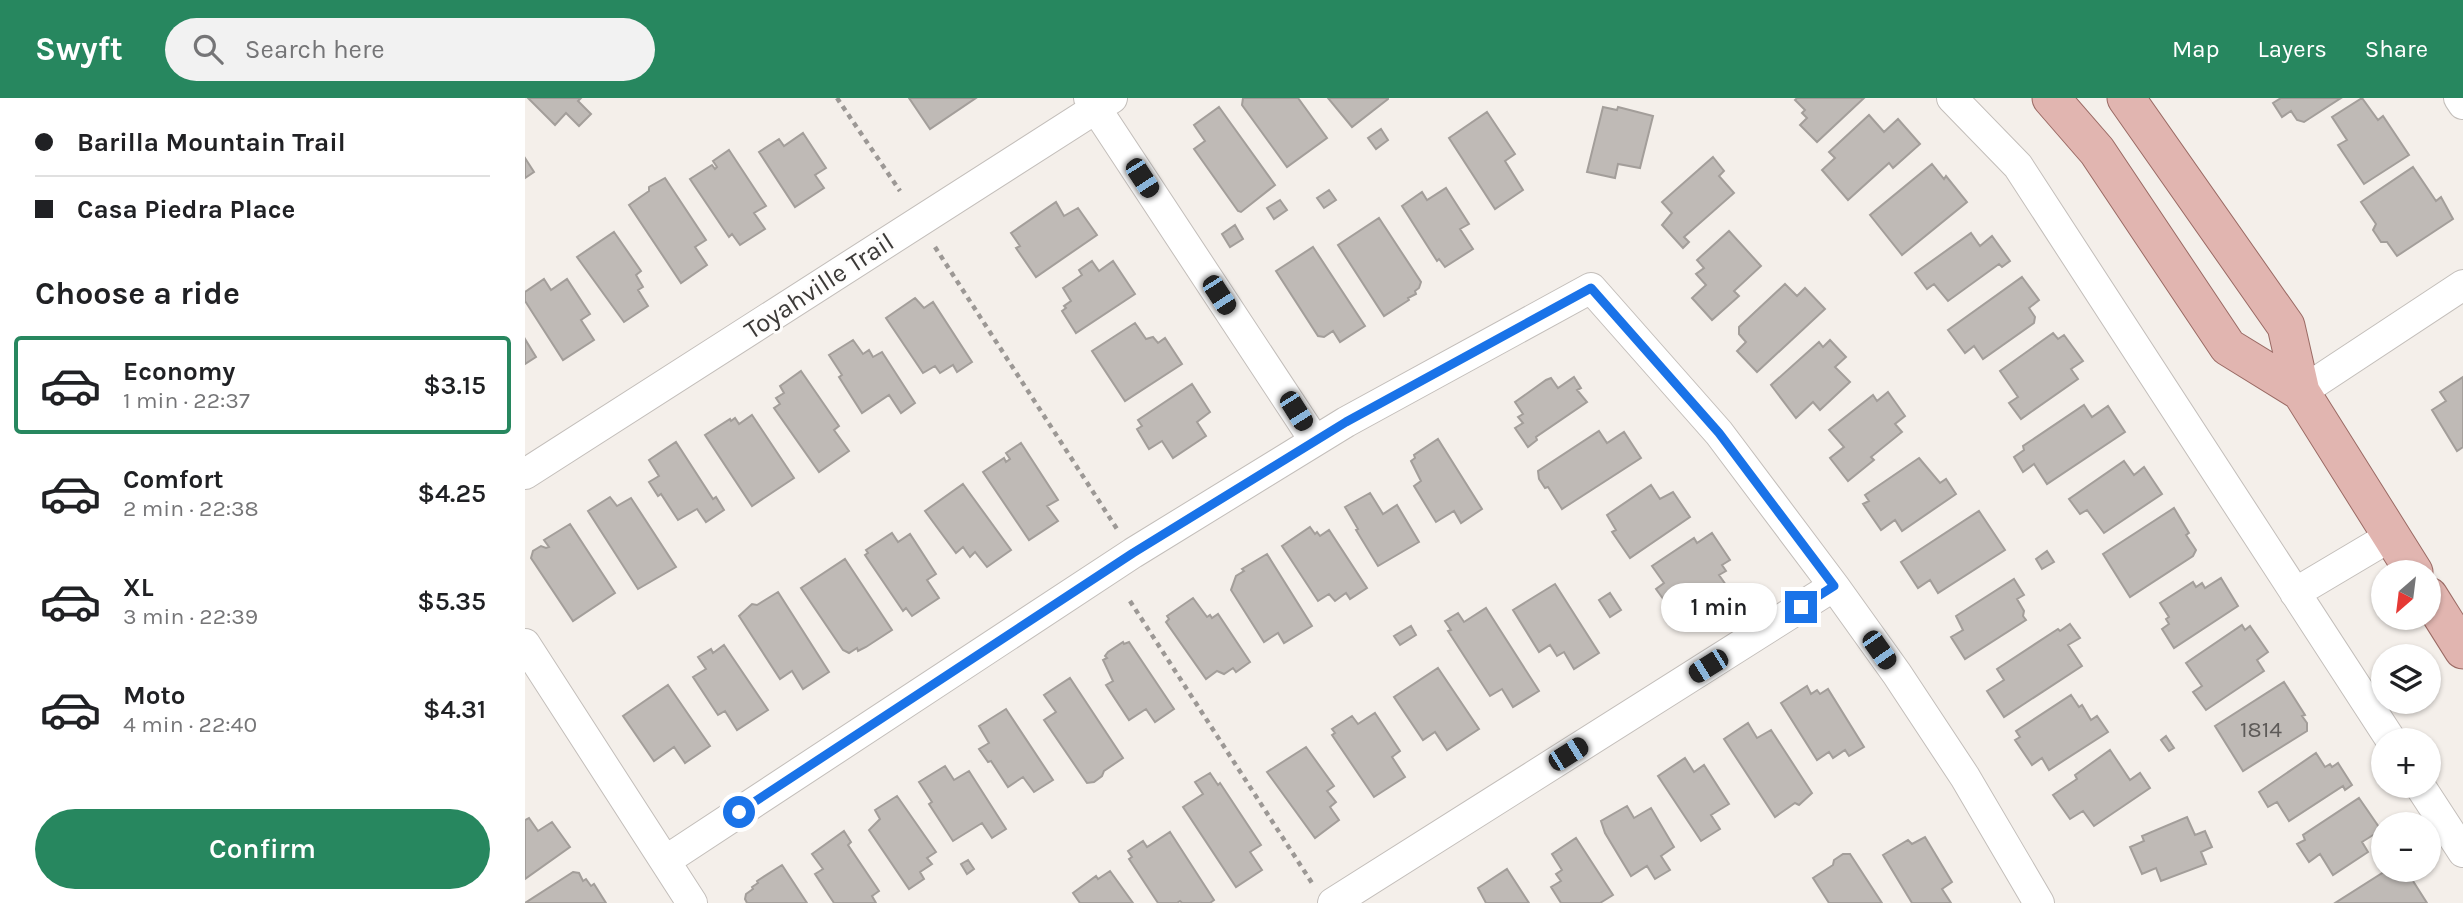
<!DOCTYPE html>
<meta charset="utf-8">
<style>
:root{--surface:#fff;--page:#f2f2f2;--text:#202124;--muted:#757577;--line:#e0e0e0;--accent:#27875f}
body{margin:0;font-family:Karla,sans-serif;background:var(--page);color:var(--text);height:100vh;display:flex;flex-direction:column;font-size:26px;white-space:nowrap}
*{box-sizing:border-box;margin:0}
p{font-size:23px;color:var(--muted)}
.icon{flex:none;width:38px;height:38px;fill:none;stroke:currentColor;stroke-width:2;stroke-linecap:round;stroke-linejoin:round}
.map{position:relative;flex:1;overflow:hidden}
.sheet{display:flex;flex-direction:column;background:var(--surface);width:525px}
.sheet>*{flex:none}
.guide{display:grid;align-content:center;height:154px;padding:0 35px;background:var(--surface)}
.needle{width:46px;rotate:208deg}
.tools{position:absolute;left:1846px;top:462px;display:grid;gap:14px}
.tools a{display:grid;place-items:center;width:70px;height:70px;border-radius:50%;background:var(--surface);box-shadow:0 2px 5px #0004;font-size:35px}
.end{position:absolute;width:32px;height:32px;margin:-16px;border:9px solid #1a73e8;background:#fff;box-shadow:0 0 0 4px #fff}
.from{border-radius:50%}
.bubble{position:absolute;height:49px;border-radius:24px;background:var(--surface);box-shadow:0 2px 5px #0004;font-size:23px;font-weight:600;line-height:49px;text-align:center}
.car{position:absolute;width:21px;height:42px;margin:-21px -10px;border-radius:9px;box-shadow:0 0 5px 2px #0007;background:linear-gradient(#222 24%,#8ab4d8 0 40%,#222 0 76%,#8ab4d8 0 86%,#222 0)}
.guide b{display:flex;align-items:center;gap:24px;height:66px;font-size:26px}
.guide b+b{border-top:2px solid var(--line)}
.guide i{width:18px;height:18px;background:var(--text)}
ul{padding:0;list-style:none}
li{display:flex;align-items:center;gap:21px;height:98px;margin:0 14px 10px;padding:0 21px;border:4px solid transparent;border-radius:7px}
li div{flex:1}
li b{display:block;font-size:26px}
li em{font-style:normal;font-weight:600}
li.current{border-color:var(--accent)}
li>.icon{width:63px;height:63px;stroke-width:1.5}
h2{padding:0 35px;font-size:32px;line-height:84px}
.action{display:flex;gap:14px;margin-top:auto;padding:14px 35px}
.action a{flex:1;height:80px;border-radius:42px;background:var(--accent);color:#fff;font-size:28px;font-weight:600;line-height:80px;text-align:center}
header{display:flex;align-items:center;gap:42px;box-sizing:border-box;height:98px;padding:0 35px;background:var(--accent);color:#fff}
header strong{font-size:33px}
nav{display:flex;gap:38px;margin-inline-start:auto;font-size:24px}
.search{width:490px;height:63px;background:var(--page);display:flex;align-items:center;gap:18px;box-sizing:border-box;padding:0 24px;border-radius:38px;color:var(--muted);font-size:26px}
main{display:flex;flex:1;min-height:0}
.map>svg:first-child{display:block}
.building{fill:#bfbab6;stroke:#a39e9a;stroke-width:2}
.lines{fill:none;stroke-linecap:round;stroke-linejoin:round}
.minor-casing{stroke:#c3beba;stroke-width:32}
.major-casing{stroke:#9a6a64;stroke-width:39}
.path{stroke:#9c9895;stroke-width:4.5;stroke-dasharray:5 5;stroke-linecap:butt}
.minor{stroke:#fff;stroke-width:30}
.major{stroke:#e1b5b0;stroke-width:37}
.route{stroke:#1a73e8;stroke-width:9}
.labels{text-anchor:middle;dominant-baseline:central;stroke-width:6;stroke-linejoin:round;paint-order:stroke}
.number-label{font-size:23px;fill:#5d5a58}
.street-label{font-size:26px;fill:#3c3a38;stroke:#fefdfc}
</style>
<header>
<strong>Swyft</strong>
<div class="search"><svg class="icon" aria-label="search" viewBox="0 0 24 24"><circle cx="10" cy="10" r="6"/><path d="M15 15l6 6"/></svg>Search here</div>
<nav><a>Map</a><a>Layers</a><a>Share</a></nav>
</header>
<main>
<section class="sheet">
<div class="guide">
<b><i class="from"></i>Barilla Mountain Trail</b>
<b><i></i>Casa Piedra Place</b>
</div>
<h2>Choose a ride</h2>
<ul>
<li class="current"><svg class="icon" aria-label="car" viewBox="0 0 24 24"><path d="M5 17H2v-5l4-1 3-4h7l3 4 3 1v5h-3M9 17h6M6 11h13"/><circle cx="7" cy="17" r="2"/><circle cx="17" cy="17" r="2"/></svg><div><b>Economy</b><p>1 min · 22:37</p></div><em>$3.15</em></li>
<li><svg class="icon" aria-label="car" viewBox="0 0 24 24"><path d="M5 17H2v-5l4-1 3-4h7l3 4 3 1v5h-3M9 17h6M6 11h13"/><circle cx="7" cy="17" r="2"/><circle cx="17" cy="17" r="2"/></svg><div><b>Comfort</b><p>2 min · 22:38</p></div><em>$4.25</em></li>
<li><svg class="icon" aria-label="car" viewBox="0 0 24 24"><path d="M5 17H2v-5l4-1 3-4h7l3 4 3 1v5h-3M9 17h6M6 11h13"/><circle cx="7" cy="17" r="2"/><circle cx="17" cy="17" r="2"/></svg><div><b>XL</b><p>3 min · 22:39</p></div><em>$5.35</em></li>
<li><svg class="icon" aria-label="car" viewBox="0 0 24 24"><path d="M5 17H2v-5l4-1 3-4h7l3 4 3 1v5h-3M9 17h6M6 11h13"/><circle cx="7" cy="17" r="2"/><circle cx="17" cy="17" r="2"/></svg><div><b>Moto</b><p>4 min · 22:40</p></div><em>$4.31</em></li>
</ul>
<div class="action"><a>Confirm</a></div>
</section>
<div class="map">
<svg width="1938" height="805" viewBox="0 0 1938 805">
<rect width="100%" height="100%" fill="#f4efea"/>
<path class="building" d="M 3,0 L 56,0 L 53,3 L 66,16 L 54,28 L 41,15 L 30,27 Z
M 384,0 L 451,0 L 405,31 Z
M 718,0 L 773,0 L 802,40 L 762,69 L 717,7 Z
M 803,0 L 863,0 L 863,1 L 827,29 Z
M 1272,0 L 1339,0 L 1292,44 L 1275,27 L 1282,20 L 1277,15 L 1280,12 L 1270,2 Z
M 1756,0 L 1816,0 L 1779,24 L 1772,22 L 1766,13 L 1757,19 L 1748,5 Z
M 1837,0 L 1853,22 L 1858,18 L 1884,57 L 1839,86 L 1813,47 L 1822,42 L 1807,19 Z
M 694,9 L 750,87 L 716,114 L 713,113 L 669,51 L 680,43 L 669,27 Z
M 1078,9 L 1092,12 L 1093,9 L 1128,18 L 1115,70 L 1093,66 L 1090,80 L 1062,74 Z
M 962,14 L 990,56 L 980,63 L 998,92 L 970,111 L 924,40 Z
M 1344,17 L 1359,34 L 1373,21 L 1395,46 L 1368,70 L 1364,65 L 1323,102 L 1297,72 L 1310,60 L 1304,54 Z
M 856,31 L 863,42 L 851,51 L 843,40 Z
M 278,35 L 301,70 L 290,77 L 299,90 L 270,109 L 234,54 L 254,41 L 259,48 Z
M 204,52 L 241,108 L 229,115 L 240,131 L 215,147 L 207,136 L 204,139 L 165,81 L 187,67 L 190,71 L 192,69 L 188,63 Z
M 1188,59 L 1199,73 L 1194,78 L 1209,95 L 1159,139 L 1164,144 L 1158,150 L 1137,127 L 1147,115 L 1137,104 Z
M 0,60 L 9,74 L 0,80 Z
M 1407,66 L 1419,81 L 1421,78 L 1442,104 L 1377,157 L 1345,117 Z
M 1888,69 L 1911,103 L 1916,99 L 1928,121 L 1872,158 L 1862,144 L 1856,144 L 1848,132 L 1851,126 L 1836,104 Z
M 140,80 L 181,142 L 170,149 L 182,167 L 156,185 L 104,107 L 124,93 L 124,89 Z
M 921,90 L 944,126 L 935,131 L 948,151 L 920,169 L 914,161 L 912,163 L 877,108 L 897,94 L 902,102 Z
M 804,92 L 811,102 L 799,110 L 792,100 Z
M 755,102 L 762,112 L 749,121 L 742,110 Z
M 531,104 L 539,118 L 553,110 L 572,137 L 511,179 L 491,150 L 495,148 L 486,135 Z
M 854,120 L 896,184 L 894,190 L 890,193 L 891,196 L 883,200 L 884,202 L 859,218 L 813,147 Z
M 710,127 L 718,141 L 705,149 L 697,136 Z
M 1204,133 L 1236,168 L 1209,193 L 1214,198 L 1187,222 L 1167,200 L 1181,187 L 1171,176 L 1179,170 L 1172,162 Z
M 89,134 L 116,173 L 111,177 L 118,189 L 113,192 L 123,208 L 99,224 L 52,159 Z
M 1446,135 L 1455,148 L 1467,138 L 1485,163 L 1477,169 L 1474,166 L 1423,203 L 1409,186 L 1402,191 L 1390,175 Z
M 788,149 L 840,228 L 815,244 L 808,233 L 799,239 L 793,238 L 751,173 Z
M 567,163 L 574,173 L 588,163 L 610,196 L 551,235 L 537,213 L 541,210 L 539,208 L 546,203 L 538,190 L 557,177 L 554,172 Z
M 1497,179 L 1514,202 L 1504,210 L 1510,219 L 1509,225 L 1458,261 L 1449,248 L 1440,255 L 1423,232 Z
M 19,181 L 26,192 L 42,181 L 65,216 L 56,222 L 69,242 L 38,262 L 0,203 L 0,194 Z
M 1260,186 L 1272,198 L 1280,190 L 1300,211 L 1232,274 L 1212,253 L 1221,244 L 1214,236 L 1214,229 Z
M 390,200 L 399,210 L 408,204 L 447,264 L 432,274 L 428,267 L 415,275 L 410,268 L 398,275 L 361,220 Z
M 610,225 L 621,241 L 628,239 L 633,245 L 640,240 L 657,266 L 600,303 L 567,253 Z
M 1528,235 L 1533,241 L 1539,237 L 1558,263 L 1546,271 L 1553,281 L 1496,321 L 1484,305 L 1493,299 L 1475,273 Z
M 0,241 L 11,259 L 0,266 Z
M 328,242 L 338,256 L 344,252 L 348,259 L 357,254 L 390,305 L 376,315 L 364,297 L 337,315 L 314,279 L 317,277 L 304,257 Z
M 1305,242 L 1321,259 L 1310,269 L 1325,284 L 1295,312 L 1288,304 L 1271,320 L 1246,287 L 1294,244 L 1298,249 Z
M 276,273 L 314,328 L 309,332 L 324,353 L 294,374 L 249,310 L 255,306 L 251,300 L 259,295 L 255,288 Z
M 1049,279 L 1056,290 L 1052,292 L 1062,304 L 1011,339 L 1012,342 L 1003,349 L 990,330 L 998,325 L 993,319 L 998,316 L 990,304 L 1021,282 L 1026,280 L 1033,290 Z
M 1938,279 L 1938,349 L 1932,353 L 1907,312 L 1921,303 L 1915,294 Z
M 667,286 L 685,314 L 672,324 L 681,338 L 648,360 L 637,343 L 624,351 L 612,331 L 617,328 L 613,322 Z
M 1363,294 L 1380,318 L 1370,326 L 1377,334 L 1346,359 L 1349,362 L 1323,383 L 1305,360 L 1319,349 L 1304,332 L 1348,297 L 1352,303 Z
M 1559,307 L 1567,319 L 1583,308 L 1600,334 L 1522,386 L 1509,366 L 1498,374 L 1489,359 L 1499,352 L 1498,348 Z
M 227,317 L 269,380 L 227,408 L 180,337 L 205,321 L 206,323 L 210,320 L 214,326 Z
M 1074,333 L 1082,345 L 1099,334 L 1116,360 L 1037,411 L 1023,389 L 1020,390 L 1014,381 L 1013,373 Z
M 913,341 L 957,411 L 936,425 L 929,413 L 911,424 L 889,388 L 896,383 L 886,363 L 890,360 L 889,357 Z
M 151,344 L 188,401 L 191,399 L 199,412 L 181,424 L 172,411 L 153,422 L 136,396 L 133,398 L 124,384 L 134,378 L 124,362 Z
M 496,345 L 533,402 L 522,408 L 533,423 L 504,442 L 458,374 L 479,360 L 481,364 L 485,361 L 481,355 Z
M 1394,360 L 1415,385 L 1421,381 L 1431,396 L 1377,433 L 1370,422 L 1356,432 L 1338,406 L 1344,403 L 1340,397 Z
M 1599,363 L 1609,377 L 1619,369 L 1637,396 L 1579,435 L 1562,412 L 1555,416 L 1544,401 Z
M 438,386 L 486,452 L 462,469 L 450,454 L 445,459 L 438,449 L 431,455 L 400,413 Z
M 1126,387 L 1135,401 L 1148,394 L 1165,419 L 1105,460 L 1087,434 L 1091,432 L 1082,417 Z
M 845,395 L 858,416 L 872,407 L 894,444 L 853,468 L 831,432 L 833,431 L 820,409 Z
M 85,399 L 92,408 L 106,400 L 151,469 L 113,491 L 63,413 Z
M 1649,410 L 1664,435 L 1661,437 L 1671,452 L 1668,458 L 1605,499 L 1578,456 Z
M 1454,413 L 1480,452 L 1413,495 L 1405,482 L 1393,490 L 1376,464 Z
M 45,426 L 90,495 L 48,523 L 6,460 L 8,453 L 16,448 L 21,450 L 24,449 L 19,442 Z
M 785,429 L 790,436 L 792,434 L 795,438 L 804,432 L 842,490 L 825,501 L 821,495 L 810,503 L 804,496 L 793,503 L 757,448 Z
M 367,435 L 373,444 L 385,436 L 411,476 L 402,482 L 414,500 L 387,518 L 381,510 L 378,513 L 340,457 L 343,455 L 341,452 Z
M 1187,435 L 1205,462 L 1197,467 L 1201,473 L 1194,477 L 1201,487 L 1159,515 L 1149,501 L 1142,506 L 1131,491 L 1139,485 L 1127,468 L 1169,440 L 1172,445 Z
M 1522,453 L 1529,464 L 1517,471 L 1511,461 Z
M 742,456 L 787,528 L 759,545 L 753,535 L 739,544 L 706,492 L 711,478 L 719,473 L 717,471 Z
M 320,461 L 367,532 L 341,549 L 333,553 L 332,550 L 324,555 L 318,552 L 276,490 Z
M 1696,480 L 1713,508 L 1649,550 L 1637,531 L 1644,526 L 1641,521 L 1644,519 L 1635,505 L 1668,484 L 1671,489 L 1677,485 L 1680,490 Z
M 1489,481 L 1499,497 L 1492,501 L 1499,513 L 1498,518 L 1501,522 L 1440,561 L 1426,539 L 1438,532 L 1431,518 Z
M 1030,486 L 1074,555 L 1049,571 L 1039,554 L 1032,558 L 1025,547 L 1014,554 L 988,512 Z
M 253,494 L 304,574 L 278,591 L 267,573 L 255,581 L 214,518 L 227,506 L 232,507 Z
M 1085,495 L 1096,512 L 1085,519 L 1074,502 Z
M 668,500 L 682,519 L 685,517 L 687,520 L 693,516 L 725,564 L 711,574 L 708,570 L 699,576 L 692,573 L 681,581 L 641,524 L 644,521 L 642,518 Z
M 961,510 L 1014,593 L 988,609 L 977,591 L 965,598 L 923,533 L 926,532 L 920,523 L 933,515 L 939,524 Z
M 1545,526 L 1555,540 L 1543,547 L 1557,568 L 1479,619 L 1462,593 L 1479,582 L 1472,571 L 1533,531 L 1535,533 Z
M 1717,527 L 1720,532 L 1725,528 L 1743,554 L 1732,562 L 1739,573 L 1681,612 L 1668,594 L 1677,588 L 1661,565 Z
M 886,528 L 891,537 L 875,547 L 869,538 Z
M 598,544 L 599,546 L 604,544 L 649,611 L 630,624 L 621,611 L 604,622 L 581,587 L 588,583 L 578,562 L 582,560 L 580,558 L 583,554 Z
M 199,547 L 243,612 L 212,632 L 200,613 L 193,617 L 168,579 L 181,571 L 173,559 L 186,551 L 188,555 Z
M 913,570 L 954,631 L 922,652 L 910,634 L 898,642 L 869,599 Z
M 545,580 L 598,660 L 579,673 L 577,678 L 569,684 L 562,685 L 519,622 L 531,614 L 519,597 Z
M 1759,584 L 1780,617 L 1777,618 L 1782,625 L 1782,633 L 1718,673 L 1690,628 Z
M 143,587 L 185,648 L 160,665 L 149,649 L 129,663 L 98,618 Z
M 1282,588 L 1286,596 L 1292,592 L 1295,596 L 1303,591 L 1339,649 L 1324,658 L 1320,652 L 1308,660 L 1304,654 L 1292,662 L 1256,605 Z
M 1546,597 L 1554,609 L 1557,607 L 1566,622 L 1572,618 L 1583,634 L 1524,672 L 1517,660 L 1507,667 L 1490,642 L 1495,639 L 1491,633 Z
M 481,611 L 528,682 L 509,694 L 498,679 L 483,689 L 466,663 L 463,664 L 454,651 L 464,645 L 454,628 Z
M 850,615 L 875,653 L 867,659 L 880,679 L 849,699 L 807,637 L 810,635 L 807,631 L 827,618 L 833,626 Z
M 1223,625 L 1232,640 L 1246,632 L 1287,695 L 1274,707 L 1270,705 L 1250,719 L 1199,641 Z
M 1641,638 L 1649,650 L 1644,653 L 1636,642 Z
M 781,649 L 809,688 L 802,693 L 811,704 L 805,709 L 814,722 L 790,740 L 742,674 Z
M 1585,652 L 1605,682 L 1615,675 L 1625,690 L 1569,728 L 1558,713 L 1545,721 L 1528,697 L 1552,681 L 1550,677 Z
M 1791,655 L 1800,669 L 1805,666 L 1807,669 L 1813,665 L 1827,687 L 1820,692 L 1818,688 L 1764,723 L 1752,704 L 1743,709 L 1734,694 Z
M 1160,660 L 1169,674 L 1179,667 L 1204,706 L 1186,717 L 1195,731 L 1176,743 L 1133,678 Z
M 420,668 L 429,682 L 444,673 L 481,731 L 467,740 L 457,725 L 428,743 L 404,706 L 407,704 L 394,684 Z
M 685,675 L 693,687 L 695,685 L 736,747 L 725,754 L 737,772 L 711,789 L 658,709 L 678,696 L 670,684 Z
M 372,698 L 411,754 L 402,760 L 407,766 L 395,774 L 399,781 L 384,791 L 344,732 L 355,721 L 350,712 Z
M 1834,700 L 1856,732 L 1837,744 L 1843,754 L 1808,777 L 1795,756 L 1784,764 L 1772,746 L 1780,742 L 1778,737 Z
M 1102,708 L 1109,720 L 1126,710 L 1149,749 L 1136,758 L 1145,772 L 1130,781 L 1122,768 L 1106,778 L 1080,735 L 1076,723 Z
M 1662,719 L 1670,737 L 1680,733 L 1687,749 L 1676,754 L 1681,766 L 1636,783 L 1631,770 L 1617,776 L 1605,749 L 1619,743 L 1617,738 Z
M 4,720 L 13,733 L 27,724 L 45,749 L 0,781 L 0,722 Z
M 319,733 L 326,744 L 323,747 L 354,793 L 347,798 L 351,805 L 309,805 L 290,776 L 298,771 L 287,756 Z
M 645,734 L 689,802 L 685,805 L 657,805 L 655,803 L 652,805 L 633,805 L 604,761 L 607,759 L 603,753 L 618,743 L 622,749 Z
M 1400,739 L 1427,784 L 1417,791 L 1426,805 L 1387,805 L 1358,757 L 1383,742 L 1387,746 Z
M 1051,740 L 1088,797 L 1075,805 L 1036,805 L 1026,789 L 1036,783 L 1031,776 L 1037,772 L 1027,756 Z
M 1318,756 L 1325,756 L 1357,805 L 1304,805 L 1288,780 L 1308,767 L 1309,762 Z
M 443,762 L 449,771 L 442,776 L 436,766 Z
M 257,767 L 282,805 L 222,805 L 220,801 L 221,796 L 228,791 L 227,789 L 233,785 L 232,783 Z
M 982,771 L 1004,805 L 961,805 L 953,790 Z
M 1862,772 L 1881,772 L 1902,805 L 1810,805 Z
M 585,773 L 608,805 L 555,805 L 548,795 L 571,778 L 573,781 Z
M 48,774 L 54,775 L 58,783 L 61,781 L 66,788 L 69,786 L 81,805 L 0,805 Z"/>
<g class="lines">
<g class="minor-casing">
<path id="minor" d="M 564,0 L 790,343
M 1427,0 L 1493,68 L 1866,642
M 1934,0 L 1938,6
M 1776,294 L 1938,187
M 0,376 L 587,0
M 1770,495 L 1866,438
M 0,546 L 167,805
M 1895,688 L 1938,754
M 140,763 L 608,455 L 821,324 L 1066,190 L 1194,335 L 1309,488 L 1372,576 L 1440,679 L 1514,805
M 808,805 L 1309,488"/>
</g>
<g class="major-casing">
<path id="major" d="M 1526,0 L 1572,53 L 1703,249 L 1776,294
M 1601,0 L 1761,228 L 1776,294 L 1889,474
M 1904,498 L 1938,552"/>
</g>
<path class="path" d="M 312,0 L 375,93
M 410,149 L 592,431
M 605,503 L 787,785"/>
<use href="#minor" class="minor"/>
<use href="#major" class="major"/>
</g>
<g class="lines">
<path class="route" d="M 214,714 L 608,455 L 821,324 L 1066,190 L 1194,335 L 1309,488 L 1276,509"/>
</g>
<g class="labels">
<g class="number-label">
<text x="1736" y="631">1814</text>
</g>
<g class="street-label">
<text transform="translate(294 188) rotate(-33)">Toyahville Trail</text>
</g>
</g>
</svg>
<div class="tools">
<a><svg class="needle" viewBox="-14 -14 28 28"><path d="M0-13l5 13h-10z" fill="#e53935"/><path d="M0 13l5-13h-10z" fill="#757577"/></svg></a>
<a><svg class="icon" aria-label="layers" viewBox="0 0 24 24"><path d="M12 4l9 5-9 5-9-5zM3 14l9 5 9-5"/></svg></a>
<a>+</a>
<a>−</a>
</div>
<i class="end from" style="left:214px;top:714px"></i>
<i class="end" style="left:1276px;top:509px"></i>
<div class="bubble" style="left:1136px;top:485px;width:116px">1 min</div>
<i class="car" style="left:617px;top:80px;rotate:147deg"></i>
<i class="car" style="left:694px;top:197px;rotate:147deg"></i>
<i class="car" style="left:771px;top:313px;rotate:148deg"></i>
<i class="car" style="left:1354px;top:552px;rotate:145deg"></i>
<i class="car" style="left:1183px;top:568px;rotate:238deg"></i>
<i class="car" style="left:1043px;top:656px;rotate:58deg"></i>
</div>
</main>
